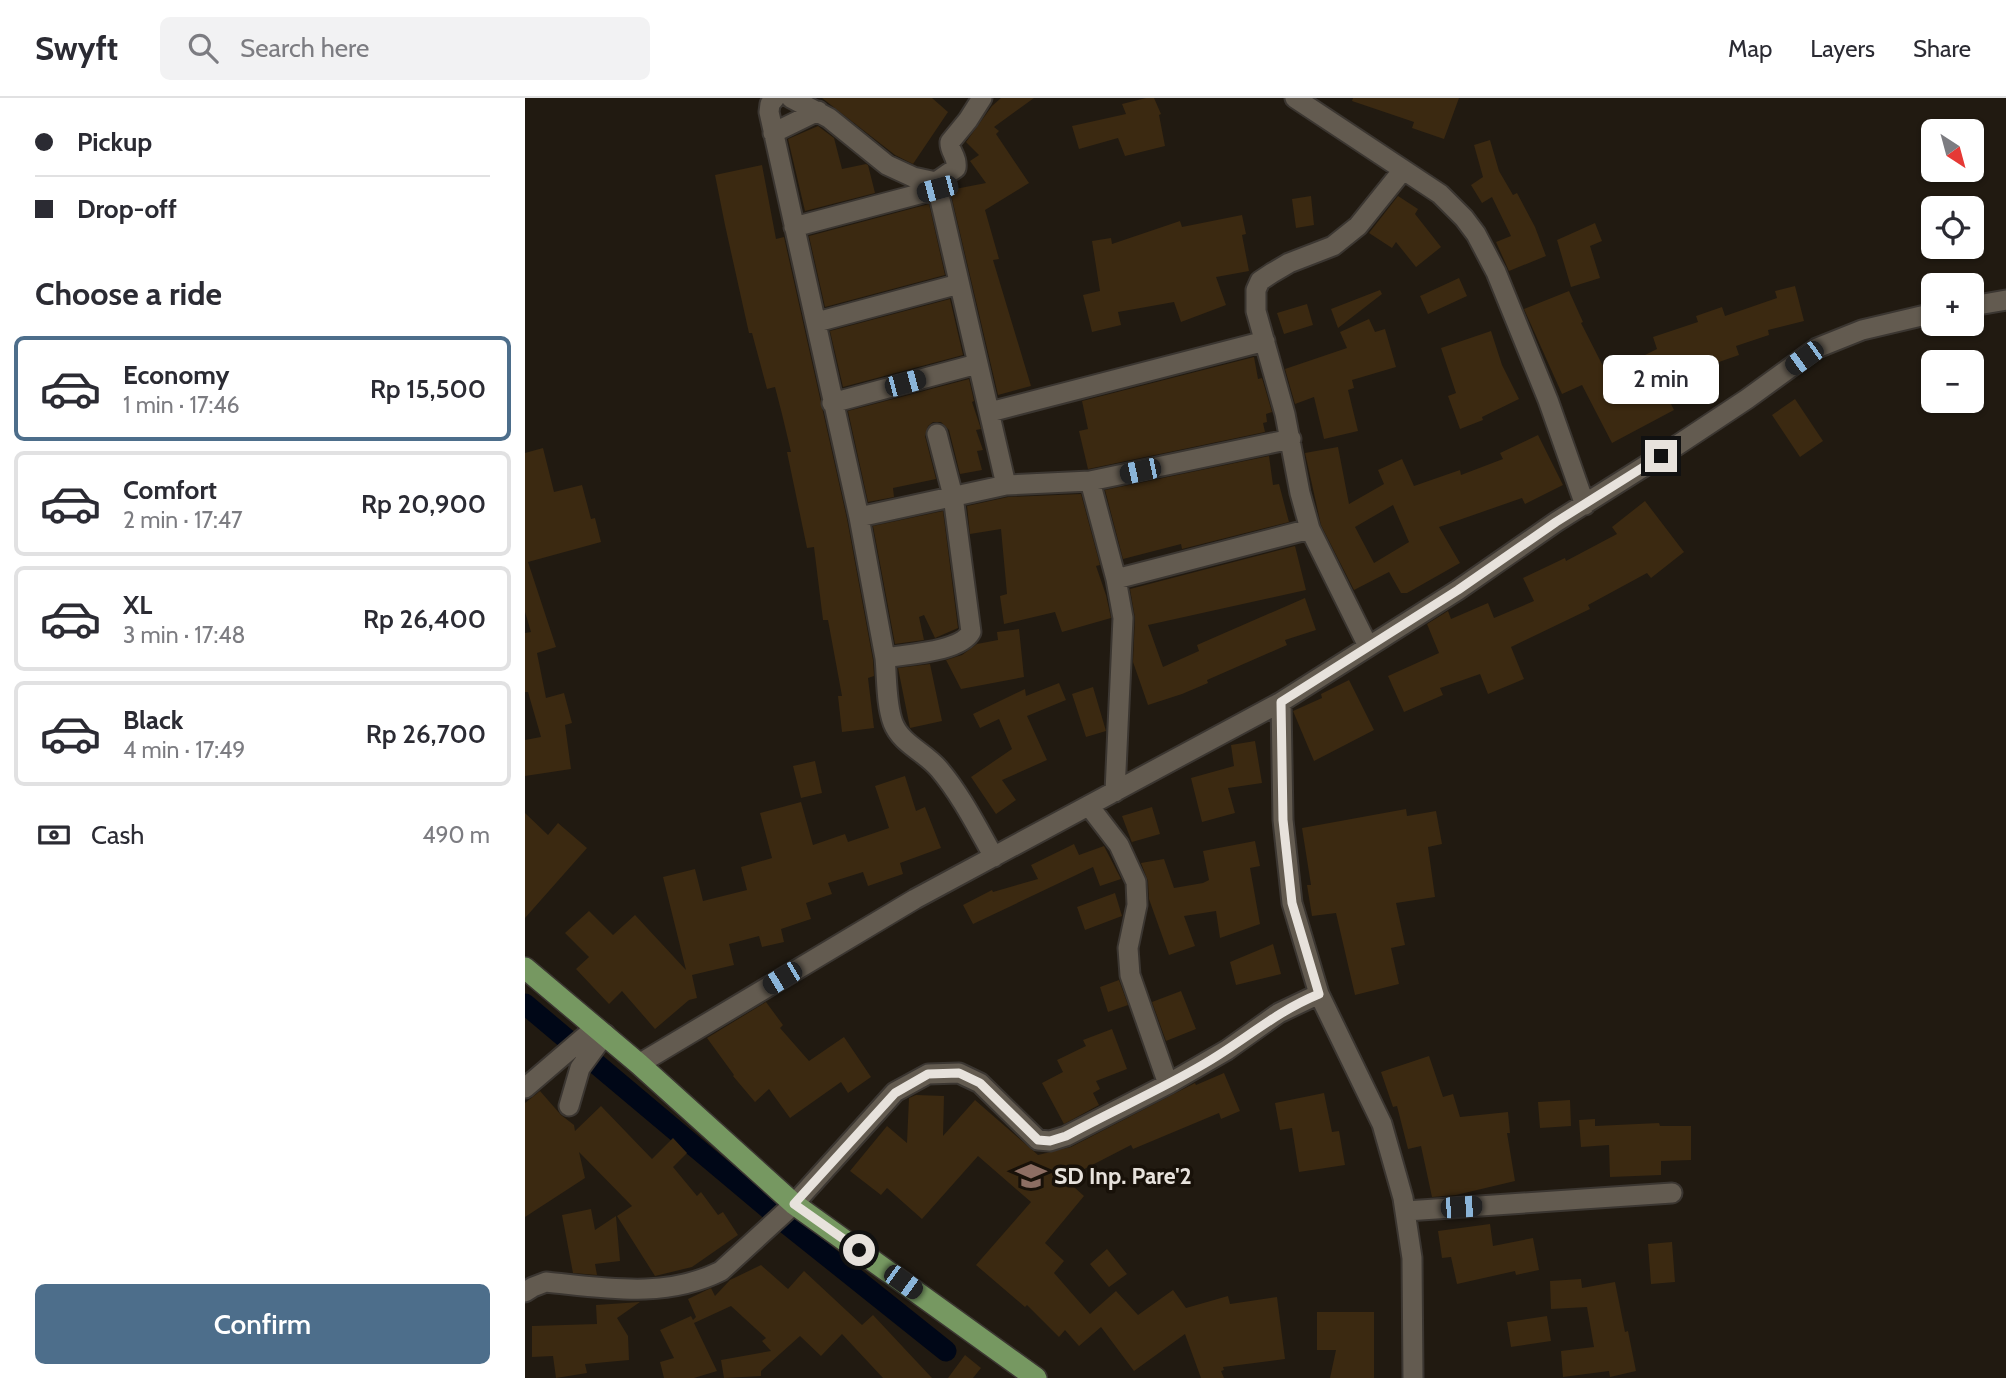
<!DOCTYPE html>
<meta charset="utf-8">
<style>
:root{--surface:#fff;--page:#f2f2f3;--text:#2b2b33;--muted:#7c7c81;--line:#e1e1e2;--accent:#4d6e8b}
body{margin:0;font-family:Cabin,sans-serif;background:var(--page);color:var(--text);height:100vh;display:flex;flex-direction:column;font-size:26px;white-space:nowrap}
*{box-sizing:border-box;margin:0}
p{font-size:23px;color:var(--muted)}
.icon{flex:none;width:38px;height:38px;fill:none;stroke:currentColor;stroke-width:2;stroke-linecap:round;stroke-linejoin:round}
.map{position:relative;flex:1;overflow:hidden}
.sheet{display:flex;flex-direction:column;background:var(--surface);width:525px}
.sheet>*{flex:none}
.top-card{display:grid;align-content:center;height:154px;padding:0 35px;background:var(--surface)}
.needle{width:46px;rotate:144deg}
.controls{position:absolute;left:1396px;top:21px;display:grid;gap:14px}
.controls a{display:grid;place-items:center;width:63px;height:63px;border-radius:10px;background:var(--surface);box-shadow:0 2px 5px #0004;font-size:35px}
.end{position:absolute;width:32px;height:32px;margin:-16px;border:9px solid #e7e2dc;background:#111;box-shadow:0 0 0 4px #111}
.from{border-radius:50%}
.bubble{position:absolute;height:49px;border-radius:10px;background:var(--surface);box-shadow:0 2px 5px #0004;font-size:23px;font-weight:600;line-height:49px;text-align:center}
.car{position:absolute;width:21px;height:42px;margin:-21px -10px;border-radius:9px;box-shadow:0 0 5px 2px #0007;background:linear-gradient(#222 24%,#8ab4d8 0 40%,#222 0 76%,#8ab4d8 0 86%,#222 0)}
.top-card b{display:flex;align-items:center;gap:24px;height:66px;font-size:26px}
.top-card b+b{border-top:2px solid var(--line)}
.top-card i{width:18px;height:18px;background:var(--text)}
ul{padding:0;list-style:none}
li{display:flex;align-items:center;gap:21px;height:105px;margin:0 14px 10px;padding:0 21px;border:4px solid var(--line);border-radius:10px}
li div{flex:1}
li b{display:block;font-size:26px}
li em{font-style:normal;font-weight:600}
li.selected{border-color:var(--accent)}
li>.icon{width:63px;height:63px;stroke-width:1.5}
h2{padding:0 35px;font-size:32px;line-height:84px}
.pay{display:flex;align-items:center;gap:18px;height:77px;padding:0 35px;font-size:26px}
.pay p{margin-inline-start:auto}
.primary-button{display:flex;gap:14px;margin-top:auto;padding:14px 35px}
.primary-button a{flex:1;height:80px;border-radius:10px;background:var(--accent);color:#fff;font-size:28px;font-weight:600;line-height:80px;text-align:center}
header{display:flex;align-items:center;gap:42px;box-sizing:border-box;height:98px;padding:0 35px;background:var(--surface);border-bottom:2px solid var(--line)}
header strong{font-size:33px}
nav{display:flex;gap:38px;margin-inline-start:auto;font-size:24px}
.search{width:490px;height:63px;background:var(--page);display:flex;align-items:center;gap:18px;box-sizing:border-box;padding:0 24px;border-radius:10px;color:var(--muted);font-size:26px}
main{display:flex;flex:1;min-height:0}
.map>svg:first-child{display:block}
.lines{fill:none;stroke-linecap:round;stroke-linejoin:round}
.canal{stroke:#000717;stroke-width:21}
.building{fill:#3b2911;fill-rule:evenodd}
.minor-casing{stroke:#3b3631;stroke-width:23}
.trunk-casing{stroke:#3b3631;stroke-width:24}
.minor{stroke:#635b50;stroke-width:19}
.trunk{stroke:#769861;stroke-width:21}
.route{stroke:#e7e2dc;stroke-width:9}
.labels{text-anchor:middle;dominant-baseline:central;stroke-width:7;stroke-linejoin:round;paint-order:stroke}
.poi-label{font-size:23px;font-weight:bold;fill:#e7e2dc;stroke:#181109;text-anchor:start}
</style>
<header>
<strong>Swyft</strong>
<div class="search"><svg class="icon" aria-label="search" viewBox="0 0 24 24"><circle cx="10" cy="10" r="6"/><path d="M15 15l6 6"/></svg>Search here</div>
<nav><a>Map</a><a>Layers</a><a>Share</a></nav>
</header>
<main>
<section class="sheet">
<div class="top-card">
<b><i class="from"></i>Pickup</b>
<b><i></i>Drop-off</b>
</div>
<h2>Choose a ride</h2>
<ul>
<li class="selected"><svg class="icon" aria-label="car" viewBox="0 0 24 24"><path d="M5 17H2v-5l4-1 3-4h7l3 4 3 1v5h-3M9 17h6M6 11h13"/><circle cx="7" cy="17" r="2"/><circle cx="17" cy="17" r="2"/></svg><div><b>Economy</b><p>1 min · 17:46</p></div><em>Rp 15,500</em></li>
<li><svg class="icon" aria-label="car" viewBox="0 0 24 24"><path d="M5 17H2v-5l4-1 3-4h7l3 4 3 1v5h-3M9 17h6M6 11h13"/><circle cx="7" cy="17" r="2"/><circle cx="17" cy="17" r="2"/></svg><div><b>Comfort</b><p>2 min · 17:47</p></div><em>Rp 20,900</em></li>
<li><svg class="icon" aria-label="car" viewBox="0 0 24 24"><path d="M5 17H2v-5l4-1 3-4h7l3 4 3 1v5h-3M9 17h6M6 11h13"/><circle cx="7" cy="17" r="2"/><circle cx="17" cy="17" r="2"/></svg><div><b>XL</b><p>3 min · 17:48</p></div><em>Rp 26,400</em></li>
<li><svg class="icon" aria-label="car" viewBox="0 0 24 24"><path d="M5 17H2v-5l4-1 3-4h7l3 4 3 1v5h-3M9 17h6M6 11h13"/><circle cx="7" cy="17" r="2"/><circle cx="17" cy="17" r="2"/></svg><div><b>Black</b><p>4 min · 17:49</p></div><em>Rp 26,700</em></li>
</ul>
<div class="pay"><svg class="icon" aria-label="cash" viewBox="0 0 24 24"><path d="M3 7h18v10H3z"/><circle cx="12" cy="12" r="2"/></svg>Cash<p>490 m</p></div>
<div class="primary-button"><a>Confirm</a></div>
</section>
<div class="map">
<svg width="1481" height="1280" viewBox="0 0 1481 1280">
<rect width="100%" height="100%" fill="#211a11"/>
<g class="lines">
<path class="canal" d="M 0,906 L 257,1122 L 421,1253"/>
</g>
<path class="building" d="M 297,0 L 407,0 L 423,14 L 388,66 L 370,57 Z
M 476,0 L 509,0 L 469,29 L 474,33 L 471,36 L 504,85 L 460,112 L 474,161 L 468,162 L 506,288 L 473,297 L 425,92 L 461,85 L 445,63 L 454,57 L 441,44 L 467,8 Z
M 621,0 L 629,0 L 636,16 L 634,17 L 640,48 L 600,58 L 593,40 L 554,51 L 547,28 L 601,16 L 597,6 Z
M 828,0 L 934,0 L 919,41 L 887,30 L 889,24 L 827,3 Z
M 293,28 L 309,40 L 317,71 L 341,66 L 343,67 L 350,95 L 280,113 L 263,41 Z
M 965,42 L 974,73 L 988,97 L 992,95 L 1010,129 L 1021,158 L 984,173 L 971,144 L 986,138 L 967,99 L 957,105 L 946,87 L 958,79 L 949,47 Z
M 237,67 L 251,141 L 259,139 L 322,421 L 348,562 L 349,578 L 343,580 L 349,630 L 317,634 L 313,598 L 317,598 L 303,522 L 298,522 L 289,449 L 282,450 L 262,354 L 266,354 L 257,316 L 250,289 L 242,291 L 227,235 L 224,235 L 200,127 L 190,77 Z
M 786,98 L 789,127 L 771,130 L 767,101 Z
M 873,98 L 893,111 L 890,116 L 916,149 L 891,169 L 871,144 L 867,150 L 844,135 Z
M 404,106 L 420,177 L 300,209 L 284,138 Z
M 717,117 L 721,136 L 717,137 L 724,173 L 691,179 L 701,207 L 656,224 L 649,204 L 593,214 L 596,227 L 567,234 L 558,197 L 575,193 L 567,143 L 586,140 L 587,146 L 655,123 L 657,129 Z
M 1070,125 L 1077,143 L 1065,148 L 1075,180 L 1046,189 L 1032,142 Z
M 934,180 L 942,198 L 903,216 L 895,198 Z
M 1270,188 L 1279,223 L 1243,232 L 1244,237 L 1211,248 L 1214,257 L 1171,272 L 1175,282 L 1140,294 L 1149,312 L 1087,345 L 1057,287 L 1037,296 L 999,211 L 1044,193 L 1058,224 L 1056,225 L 1082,276 L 1132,251 L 1128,239 L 1173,224 L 1171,218 L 1197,209 L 1200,218 L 1252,200 L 1250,193 Z
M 855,192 L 857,196 L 813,230 L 806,211 Z
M 425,201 L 438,257 L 318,289 L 305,233 Z
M 782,206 L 788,227 L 759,236 L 752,215 Z
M 844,221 L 850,234 L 860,231 L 871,269 L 827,282 L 829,290 L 823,292 L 833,333 L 799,341 L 789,299 L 770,306 L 760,271 L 822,250 L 815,234 Z
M 966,233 L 977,267 L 994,301 L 957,319 L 958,322 L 935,331 L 923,298 L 931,295 L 916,250 Z
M 729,259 L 733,281 L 737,280 L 747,314 L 741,316 L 742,324 L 738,325 L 740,334 L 563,371 L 554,333 L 563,331 L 557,303 Z
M 444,281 L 449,303 L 447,304 L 456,331 L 451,332 L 458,352 L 452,353 L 457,372 L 435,376 L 424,332 L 416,324 L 408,324 L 403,328 L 400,338 L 411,381 L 368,390 L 369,399 L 343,404 L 323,313 Z
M 1270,301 L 1298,343 L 1275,359 L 1247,317 Z
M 1013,337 L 1038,387 L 1000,406 L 997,400 L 914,429 L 935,465 L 882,495 L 876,495 L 864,474 L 829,492 L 796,427 L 780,355 L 813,349 L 824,406 L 859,386 L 853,372 L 877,361 L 889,388 L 935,372 L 936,377 L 978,361 L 975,355 ZM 868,407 L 884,444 L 849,465 L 830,429 Z
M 18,350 L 29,394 L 57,387 L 66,421 L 70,420 L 76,444 L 3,464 L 31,549 L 12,555 L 21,600 L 39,595 L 47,625 L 40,627 L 46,671 L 0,678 L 0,642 L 16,639 L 3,594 L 0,594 L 0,535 L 6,534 L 0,514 L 0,355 Z
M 744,358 L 748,387 L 754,386 L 764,424 L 657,451 L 656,446 L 598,461 L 580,392 Z
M 556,396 L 575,467 L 571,468 L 581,497 L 586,520 L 537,534 L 530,514 L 479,526 L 475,498 L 482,496 L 476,431 L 445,436 L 442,408 L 483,399 Z
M 1120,403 L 1159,454 L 1126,480 L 1122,475 L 1063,507 L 1065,511 L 986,549 L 999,581 L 963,596 L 955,576 L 915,590 L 918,597 L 879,614 L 863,578 L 914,555 L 902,526 L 923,513 L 926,521 L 963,505 L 969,520 L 1009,503 L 998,480 L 1040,460 L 1041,463 L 1092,436 L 1087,429 Z
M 418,413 L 433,530 L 410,540 L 399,517 L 394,519 L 399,542 L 370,546 L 348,428 Z
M 770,448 L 781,492 L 623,527 L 638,569 L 674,553 L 672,547 L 780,500 L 791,532 L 760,542 L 762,547 L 682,582 L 683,585 L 657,596 L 623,607 L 608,564 L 610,520 L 605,491 Z
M 494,531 L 499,579 L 436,591 L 421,562 L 437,557 L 452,546 L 473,542 L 472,534 Z
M 405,566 L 417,623 L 385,630 L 373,570 Z
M 824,582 L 849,632 L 789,663 L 768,613 L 797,600 L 796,596 Z
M 534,585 L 541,602 L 502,618 L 522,662 L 477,682 L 491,702 L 471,716 L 446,679 L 487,651 L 474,621 L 455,630 L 448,616 L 500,591 L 501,598 Z
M 568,589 L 581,633 L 561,639 L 547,596 Z
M 730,643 L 737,685 L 703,690 L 710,715 L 677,724 L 666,680 L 709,668 L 706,647 Z
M 290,663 L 297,695 L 276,700 L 268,668 Z
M 380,678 L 391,713 L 400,709 L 416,750 L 375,765 L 378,776 L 343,788 L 338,774 L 303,785 L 307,796 L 281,805 L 286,821 L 256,831 L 259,844 L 237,849 L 234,838 L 204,846 L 209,867 L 167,877 L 172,900 L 164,902 L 130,931 L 97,893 L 84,906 L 51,871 L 64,859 L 40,835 L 64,813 L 88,837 L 110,817 L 161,872 L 138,779 L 170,771 L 178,803 L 222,792 L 216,769 L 247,760 L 235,715 L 276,704 L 288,747 L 320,736 L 323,744 L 364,730 L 350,688 Z
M 627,709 L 635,736 L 607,744 L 609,750 L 597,718 Z
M 881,711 L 882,718 L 911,713 L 917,746 L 903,749 L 910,799 L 871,805 L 880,847 L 866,850 L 874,886 L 830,897 L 811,815 L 787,818 L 782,787 L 786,787 L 777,730 Z
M 0,715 L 23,737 L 33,725 L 62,750 L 0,820 Z
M 730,743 L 735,768 L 725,770 L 735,826 L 695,840 L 691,813 L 659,818 L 670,848 L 644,857 L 624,801 L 623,783 L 616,765 L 639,761 L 649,790 L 678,785 L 684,782 L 678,753 Z
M 549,746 L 554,757 L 579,748 L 596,781 L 575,788 L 568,769 L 448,826 L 438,807 L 467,792 L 468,794 L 513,781 L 506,767 Z
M 590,795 L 597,818 L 560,832 L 552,809 Z
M 748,846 L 756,876 L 711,887 L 705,864 Z
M 594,882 L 603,907 L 583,914 L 575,889 Z
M 656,893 L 671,931 L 641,943 L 627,904 Z
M 241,904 L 258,927 L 255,930 L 284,963 L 319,939 L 346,979 L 323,995 L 316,984 L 265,1020 L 244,991 L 230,1004 L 208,978 L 209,977 L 182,940 Z
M 587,931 L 602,971 L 571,983 L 575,991 L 568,995 L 574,1007 L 539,1026 L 517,985 L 538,974 L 532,962 L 561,948 L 558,942 Z
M 904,958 L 918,999 L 928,996 L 935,1019 L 983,1014 L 985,1035 L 982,1035 L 990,1083 L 931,1097 L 907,1099 L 896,1048 L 883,1051 L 872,1008 L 868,1009 L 856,974 Z
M 699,975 L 715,1013 L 696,1021 L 694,1015 L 608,1051 L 606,1047 L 540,1081 L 559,1098 L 520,1145 L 539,1163 L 529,1175 L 565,1216 L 591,1193 L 613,1217 L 648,1192 L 661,1210 L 703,1198 L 705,1206 L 752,1199 L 760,1261 L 698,1269 L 699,1272 L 696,1273 L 699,1280 L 676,1280 L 660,1236 L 609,1273 L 576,1229 L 554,1248 L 540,1232 L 534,1239 L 502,1207 L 500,1209 L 451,1167 L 506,1104 L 453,1058 L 397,1121 L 362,1090 L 356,1097 L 325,1073 L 362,1028 L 382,1045 L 384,1000 L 391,997 L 419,998 L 418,1038 L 450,1002 L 513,1057 L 546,1049 L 670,985 L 671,987 Z
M 15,993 L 36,1017 L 49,1027 L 50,1033 L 76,1008 L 127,1061 L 148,1040 L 162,1055 L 148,1069 L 172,1098 L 176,1094 L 193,1117 L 198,1114 L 213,1137 L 167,1169 L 130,1178 L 92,1118 L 107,1108 L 54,1054 L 60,1080 L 0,1119 L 0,1005 Z
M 799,995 L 807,1034 L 814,1033 L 820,1067 L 774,1074 L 767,1030 L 755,1032 L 750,1005 Z
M 1045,1002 L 1046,1028 L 1015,1030 L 1013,1004 Z
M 1070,1021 L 1070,1028 L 1134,1025 L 1135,1028 L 1166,1028 L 1166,1062 L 1136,1063 L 1136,1077 L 1085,1079 L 1084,1047 L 1056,1049 L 1054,1022 Z
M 66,1111 L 70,1132 L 91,1118 L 95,1163 L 70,1166 L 72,1177 L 48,1175 L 37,1117 Z
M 965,1126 L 968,1148 L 1008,1140 L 1014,1172 L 991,1177 L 990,1173 L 932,1186 L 926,1159 L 917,1160 L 913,1133 Z
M 1147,1144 L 1150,1184 L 1126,1186 L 1123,1146 Z
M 582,1151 L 602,1176 L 584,1189 L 565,1166 Z
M 236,1167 L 263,1191 L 279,1173 L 337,1227 L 348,1217 L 407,1280 L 358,1280 L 317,1236 L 296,1258 L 275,1238 L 236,1273 L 236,1278 L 199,1280 L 196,1262 L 246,1253 L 237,1243 L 241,1240 L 206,1208 L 169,1225 L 192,1273 L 169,1280 L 139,1280 L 135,1264 L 149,1260 L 135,1232 L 166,1218 L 168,1222 L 171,1219 L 163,1201 L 186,1190 L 190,1198 L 205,1182 Z
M 1056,1181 L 1057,1190 L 1090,1184 L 1100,1234 L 1103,1233 L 1111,1273 L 1085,1279 L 1084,1273 L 1038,1279 L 1036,1253 L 1069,1249 L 1062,1209 L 1026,1211 L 1025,1183 Z
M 115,1204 L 92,1220 L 103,1238 L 104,1262 L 60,1266 L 62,1275 L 31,1280 L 28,1258 L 7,1259 L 7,1228 L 72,1226 L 71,1207 Z
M 792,1214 L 849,1214 L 849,1280 L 805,1280 L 811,1252 L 792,1252 Z
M 1022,1218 L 1026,1243 L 986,1249 L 982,1224 Z
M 440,1257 L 456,1270 L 448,1280 L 423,1280 Z"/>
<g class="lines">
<g class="minor-casing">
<path id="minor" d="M 250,0 L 245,6 L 244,14 L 334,419 L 360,560 C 382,556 435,554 446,534 L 428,398 L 412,336
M 266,0 L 304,20 L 362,67 L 388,79 L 411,84 L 481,387
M 770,0 L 915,96 L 939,120 L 951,136 L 971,174 L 1023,302 L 1060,407
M 248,35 L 293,13
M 411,84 L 431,70 C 433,58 424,54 425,44 L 443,22 L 457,0
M 269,129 L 413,91
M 1447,208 L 1481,202
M 292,224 L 434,186
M 307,305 L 452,266
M 465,314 L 740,243
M 565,383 L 766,341
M 334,419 L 481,387 L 565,383 L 591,481 L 598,520 L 590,694
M 591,481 L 785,431
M 843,548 L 785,431 L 775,395 L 760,316 L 731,213 L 731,192 L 735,183 L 747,175 L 764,165 L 808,148 L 833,128 L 878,72
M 360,560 C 362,580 361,606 368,625 C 376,646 400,654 414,671 C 436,697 452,729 469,759
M 756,604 L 758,722 L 767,805 L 794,896 L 857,1026 L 878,1100 L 887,1160 L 888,1280
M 114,966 L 390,801 L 756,604 L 933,492 L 1031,424 L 1136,358 L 1222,301 L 1292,250 L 1337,232 L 1409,215
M 643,986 L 702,952 L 754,915 L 794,896
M 0,990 L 70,930
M 44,1008 L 55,970 L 80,936
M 881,1113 L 1147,1095
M 0,1194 L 8,1189 L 21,1184 C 81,1190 140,1201 196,1173 L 269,1106 L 370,994 L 403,976 L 434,975 L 455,985 L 513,1042 L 525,1043 L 541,1038 L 643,986 L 605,877 L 603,850 L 612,807 L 611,784 L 594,747 L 564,708"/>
</g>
<g class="trunk-casing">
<path id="trunk" d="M 0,870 L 114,966 L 269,1106 L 511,1280"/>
</g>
<use href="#minor" class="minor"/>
<use href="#trunk" class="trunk"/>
</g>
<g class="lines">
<path class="route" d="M 334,1152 L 269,1106 L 370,995 L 403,976 L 434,975 L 455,985 L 513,1042 L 525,1043 L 541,1038 C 587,1013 635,992 679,966 C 719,943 750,914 794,896 L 767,805 L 758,722 L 756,604 L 933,492 L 1031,424 L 1136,358"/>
</g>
<defs>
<g id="school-bare" transform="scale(2.415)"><path d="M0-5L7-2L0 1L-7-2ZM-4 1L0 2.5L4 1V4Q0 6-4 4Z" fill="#8d6e63" stroke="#181109" stroke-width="2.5" paint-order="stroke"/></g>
</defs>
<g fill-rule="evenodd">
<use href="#school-bare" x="506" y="1078"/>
</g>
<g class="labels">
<g class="poi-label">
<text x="529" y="1078">SD Inp. Pare'2</text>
</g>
</g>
</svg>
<div class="controls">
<a><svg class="needle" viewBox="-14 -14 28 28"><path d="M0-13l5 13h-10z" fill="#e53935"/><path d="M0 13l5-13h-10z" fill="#7c7c81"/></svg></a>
<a><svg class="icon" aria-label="locate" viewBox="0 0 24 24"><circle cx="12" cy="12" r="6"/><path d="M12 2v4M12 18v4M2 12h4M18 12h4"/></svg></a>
<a>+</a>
<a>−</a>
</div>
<i class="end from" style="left:334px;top:1152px"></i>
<i class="end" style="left:1136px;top:358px"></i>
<div class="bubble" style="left:1078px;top:257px;width:116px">2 min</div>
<i class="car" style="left:412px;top:91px;rotate:255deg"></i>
<i class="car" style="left:1279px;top:260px;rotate:234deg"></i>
<i class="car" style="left:380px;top:285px;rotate:75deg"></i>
<i class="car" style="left:615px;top:373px;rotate:258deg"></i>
<i class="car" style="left:257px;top:880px;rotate:239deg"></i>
<i class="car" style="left:936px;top:1109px;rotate:86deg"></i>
<i class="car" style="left:378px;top:1184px;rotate:126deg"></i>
</div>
</main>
